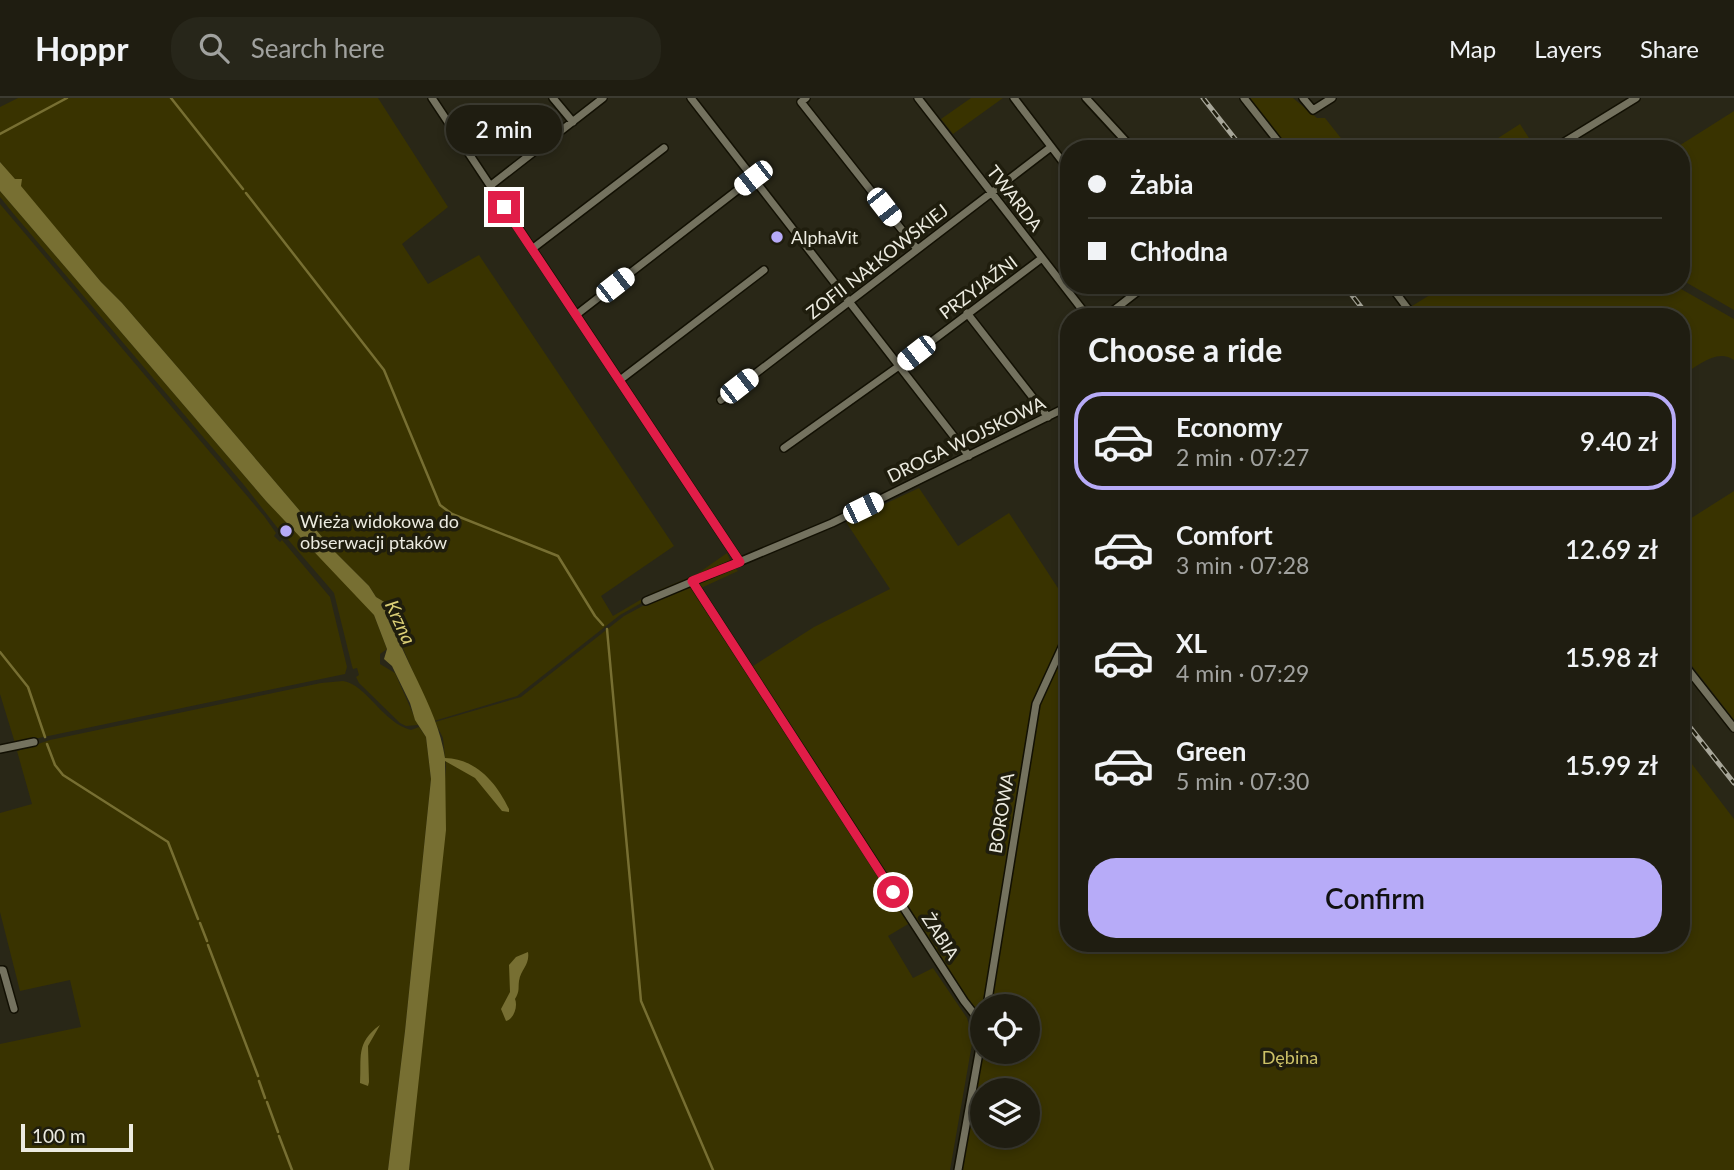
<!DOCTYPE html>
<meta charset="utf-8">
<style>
:root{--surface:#1f1d11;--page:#27261a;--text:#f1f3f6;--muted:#a1a29f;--line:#3c3b31;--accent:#b7abf8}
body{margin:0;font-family:Lato,sans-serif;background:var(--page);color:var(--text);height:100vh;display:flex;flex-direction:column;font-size:26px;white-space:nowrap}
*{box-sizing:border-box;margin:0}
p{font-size:23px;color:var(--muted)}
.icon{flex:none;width:38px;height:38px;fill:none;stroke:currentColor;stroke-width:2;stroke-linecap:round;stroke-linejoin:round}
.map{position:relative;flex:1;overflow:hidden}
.drawer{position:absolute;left:1060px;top:210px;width:630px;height:644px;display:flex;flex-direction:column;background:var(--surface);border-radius:28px;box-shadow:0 4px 10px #0003,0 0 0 2px var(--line)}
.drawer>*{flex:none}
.banner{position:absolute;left:1060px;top:42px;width:630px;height:154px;border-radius:28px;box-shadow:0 4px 10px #0003,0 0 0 2px var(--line);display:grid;align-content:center;height:154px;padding:0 28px;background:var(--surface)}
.controls{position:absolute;left:970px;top:896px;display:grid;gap:14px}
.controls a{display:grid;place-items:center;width:70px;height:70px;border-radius:50%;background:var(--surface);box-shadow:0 4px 10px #0003,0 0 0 2px var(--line);font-size:35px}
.scale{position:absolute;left:21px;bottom:18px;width:112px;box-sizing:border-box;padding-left:7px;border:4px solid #ecebe0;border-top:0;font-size:19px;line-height:24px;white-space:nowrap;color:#ecebe0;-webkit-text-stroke:5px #1f1d0d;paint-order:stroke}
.end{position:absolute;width:32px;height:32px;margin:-16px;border:9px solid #e11d48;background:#fff;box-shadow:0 0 0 4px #fff}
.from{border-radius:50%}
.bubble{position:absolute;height:49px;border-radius:24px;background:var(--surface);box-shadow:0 4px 10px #0003,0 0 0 2px var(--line);font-size:23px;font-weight:600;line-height:49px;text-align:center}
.car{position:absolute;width:21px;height:42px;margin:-21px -10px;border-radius:9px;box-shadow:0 0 5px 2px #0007;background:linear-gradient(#fff 24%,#345 0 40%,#fff 0 76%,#345 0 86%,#fff 0)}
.banner b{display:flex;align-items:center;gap:24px;height:66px;font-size:26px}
.banner b+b{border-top:2px solid var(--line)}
.banner i{width:18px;height:18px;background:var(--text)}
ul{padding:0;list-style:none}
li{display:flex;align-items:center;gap:21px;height:98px;margin:0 14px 10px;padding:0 14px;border:4px solid transparent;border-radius:28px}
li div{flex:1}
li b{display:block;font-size:26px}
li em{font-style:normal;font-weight:600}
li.on{border-color:var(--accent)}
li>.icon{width:63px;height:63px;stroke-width:1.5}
h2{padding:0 28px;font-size:32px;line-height:84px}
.cta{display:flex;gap:14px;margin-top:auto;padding:14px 28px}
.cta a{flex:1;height:80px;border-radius:28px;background:var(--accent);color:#111;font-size:28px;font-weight:600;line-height:80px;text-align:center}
header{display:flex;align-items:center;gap:42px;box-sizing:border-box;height:98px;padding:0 35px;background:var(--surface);border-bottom:2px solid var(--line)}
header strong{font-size:33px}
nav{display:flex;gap:38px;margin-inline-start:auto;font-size:24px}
.search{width:490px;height:63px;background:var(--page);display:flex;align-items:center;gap:18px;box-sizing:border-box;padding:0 24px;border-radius:28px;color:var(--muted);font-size:26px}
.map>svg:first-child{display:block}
.green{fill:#393300;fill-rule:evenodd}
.water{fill:#776f32}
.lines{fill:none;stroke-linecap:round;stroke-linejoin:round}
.stream{stroke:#776f32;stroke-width:2.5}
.minor-casing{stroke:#121003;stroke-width:10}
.minor{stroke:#74725f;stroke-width:7}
.rail-casing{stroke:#a7a699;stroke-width:5}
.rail{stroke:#1f1d0d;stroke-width:2.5;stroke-dasharray:8;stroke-linecap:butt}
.route{stroke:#e11d48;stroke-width:9}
.poi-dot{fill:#b7abf8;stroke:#1f1d0d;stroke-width:2.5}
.labels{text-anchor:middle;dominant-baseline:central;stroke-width:7;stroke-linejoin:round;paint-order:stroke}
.street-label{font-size:18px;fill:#ecebe0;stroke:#1f1d0d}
.poi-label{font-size:18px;fill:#ecebe0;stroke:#1f1d0d;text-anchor:start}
.park-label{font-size:18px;fill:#ccc167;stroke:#1f1d0d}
.water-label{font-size:19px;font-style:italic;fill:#dcd076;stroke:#1f1d0d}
</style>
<header>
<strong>Hoppr</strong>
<div class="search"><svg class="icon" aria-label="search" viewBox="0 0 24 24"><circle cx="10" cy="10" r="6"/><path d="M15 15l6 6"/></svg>Search here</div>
<nav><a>Map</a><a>Layers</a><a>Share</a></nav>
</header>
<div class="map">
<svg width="1734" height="1072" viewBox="0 0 1734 1072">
<rect width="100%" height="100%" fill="#292717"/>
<path class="green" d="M 18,0 L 378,0 L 448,109 L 402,146 L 428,186 L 479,157 L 674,448 L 601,498 L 613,518 L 652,495 L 697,476 L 727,455 L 731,464 L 645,503 L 620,517 L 517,598 L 434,623 L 393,527 L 386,505 L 376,499 L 369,488 L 334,453 L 186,279 L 122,205 L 101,184 L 0,64 L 0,9 Z
M 971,0 L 1003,0 L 953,36 L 941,21 Z
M 1246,0 L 1293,0 L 1317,20 L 1325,20 L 1344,44 L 1332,51 L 1286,51 Z
M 1734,13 L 1734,212 L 1682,182 L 1682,51 L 1674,51 Z
M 1520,26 L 1536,51 L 1481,51 Z
M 0,93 L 266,403 L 359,498 L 374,517 L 387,551 L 380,556 L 380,566 L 395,575 L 418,627 L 406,628 L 400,625 L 359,585 L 356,579 L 359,577 L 357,570 L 353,571 L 352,568 L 334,495 L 285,438 L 287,435 L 284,433 L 281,434 L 276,428 L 244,387 L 12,114 L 0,99 Z
M 0,106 L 264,418 L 276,435 L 274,438 L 280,444 L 282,442 L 330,499 L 347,569 L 345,576 L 15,645 L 0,596 Z
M 1446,187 L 1674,187 L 1734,221 L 1734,262 C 1717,250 1698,268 1682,277 L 1682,219 L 1421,219 L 1412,208 Z
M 919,390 L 958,448 L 1009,415 L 1069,507 L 1069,845 L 1682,845 L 1682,653 L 1734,721 L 1734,1072 L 955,1072 L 981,920 L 915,822 L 888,838 L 913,880 L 933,870 L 967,920 L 973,940 L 950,1072 L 409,1072 L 446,669 L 443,640 L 435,624 L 521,599 L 624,518 L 663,497 L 734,469 L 738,473 L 701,490 L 753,568 L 814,529 L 890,491 L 846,424 ZM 982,908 L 1027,908 L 1027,954 L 982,954 ZM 982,992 L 1027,992 L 1027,1038 L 982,1038 Z
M 1734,393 L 1734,622 L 1682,555 L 1682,426 Z
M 343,583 C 366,586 383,625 411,632 L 419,629 L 426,639 L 431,681 L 405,933 L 388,1072 L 0,1072 L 0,946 L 81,929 L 70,882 L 20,893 L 0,814 L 0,715 L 32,706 L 17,653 L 50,642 L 321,585 Z"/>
<path class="water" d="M 0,64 L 15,81 L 22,81 L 21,88 L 101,184 L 122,205 L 186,279 L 334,453 L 369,488 L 376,499 L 386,505 C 399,559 437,606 445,660 C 476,661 496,684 509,711 L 509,714 L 502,713 L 475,680 L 445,663 L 446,732 L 409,1072 L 388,1072 L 405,933 L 431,681 L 426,639 L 415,622 L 410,605 L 392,568 L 384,561 L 387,551 L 374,517 L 266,403 L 0,93 Z
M 528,854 C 530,867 521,871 519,883 C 518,890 520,893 515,901 C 518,908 514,921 506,923 L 501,911 L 510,894 L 509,867 L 516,859 Z
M 380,927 L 368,948 L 369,984 L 368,988 L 360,985 C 362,960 355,945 380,927 Z"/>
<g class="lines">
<path class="stream" d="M 171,0 L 243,91
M 0,36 L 67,0
M 246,95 L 384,272 L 440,407 L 452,416 L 558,458 L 595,518 L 603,527
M 607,531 L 641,903 L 713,1072
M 0,554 L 28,589 L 45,639
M 47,646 L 55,667 L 63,677 L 168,744 L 198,821
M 200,825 L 207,843
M 208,847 L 258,978
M 259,983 L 265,1000
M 267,1004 L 278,1034
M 279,1038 L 292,1072"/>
<g class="minor-casing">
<path id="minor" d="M 432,0 L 740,464
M 553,0 L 573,24
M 691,0 L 969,358
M 806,0 L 801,4 L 917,151
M 918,0 L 1088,219
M 1014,0 L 1069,72
M 1086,0 L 1133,51
M 1244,0 L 1284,51
M 1303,0 L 1313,12 L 1332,0
M 1553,51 L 1636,0
M 490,88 L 603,0
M 532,151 L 664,50
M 1390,187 L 1414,219
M 967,215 L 1048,319
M 576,217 L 753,80
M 1105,219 L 1146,187
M 620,282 L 764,172
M 721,302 L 1051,49
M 784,350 L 899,268 L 1042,160
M 692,483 L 964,903 L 982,926
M 646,503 L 832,425 L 1069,308
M 1682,564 L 1734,630
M 0,651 L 34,644
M 0,872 L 3,872 L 14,911
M 987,908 L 1036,606 L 1069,534
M 958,1072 L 982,938"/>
</g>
<use href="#minor" class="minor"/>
<g class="rail-casing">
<path id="rail" d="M 1203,0 L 1243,51
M 1344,187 L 1369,219
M 1682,619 L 1734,685"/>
</g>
<use href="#rail" class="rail"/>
</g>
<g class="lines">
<path class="route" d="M 504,109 L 740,464 L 692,483 L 893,794"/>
</g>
<g class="poi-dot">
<circle cx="777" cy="139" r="7"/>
<circle cx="286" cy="433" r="7"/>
</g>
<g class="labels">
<g class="street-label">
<text transform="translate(1015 100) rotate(52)">TWARDA</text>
<text transform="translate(877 163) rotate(-38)">ZOFII NAŁKOWSKIEJ</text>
<text transform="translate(978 189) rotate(-37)">PRZYJAŹNI</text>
<text transform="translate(966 341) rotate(-26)">DROGA WOJSKOWA</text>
<text transform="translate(1001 715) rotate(-81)">BOROWA</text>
<text transform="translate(941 838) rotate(57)">ŻABIA</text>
</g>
<g class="poi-label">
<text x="791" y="139">AlphaVit</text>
<text x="300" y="423">Wieża widokowa do<tspan x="300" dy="21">obserwacji ptaków</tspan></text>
</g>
<g class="park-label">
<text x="1290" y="959">Dębina</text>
</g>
<g class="water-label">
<text transform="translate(401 524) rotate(65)">Krzna</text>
</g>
</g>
</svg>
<div class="controls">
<a><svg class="icon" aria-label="locate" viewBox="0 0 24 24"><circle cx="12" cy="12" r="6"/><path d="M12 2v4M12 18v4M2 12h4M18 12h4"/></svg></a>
<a><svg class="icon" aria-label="layers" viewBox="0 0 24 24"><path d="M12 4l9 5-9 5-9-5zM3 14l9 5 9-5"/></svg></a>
</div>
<div class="scale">100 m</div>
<i class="end from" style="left:893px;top:794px"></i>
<i class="end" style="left:504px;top:109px"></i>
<div class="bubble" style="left:446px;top:7px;width:116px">2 min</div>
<i class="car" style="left:753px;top:80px;rotate:232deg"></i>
<i class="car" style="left:884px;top:109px;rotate:142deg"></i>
<i class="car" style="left:615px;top:187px;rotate:52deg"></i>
<i class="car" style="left:916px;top:255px;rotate:232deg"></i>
<i class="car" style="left:739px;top:288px;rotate:52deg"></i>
<i class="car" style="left:863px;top:410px;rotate:64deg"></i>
<div class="banner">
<b><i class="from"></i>Żabia</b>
<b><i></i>Chłodna</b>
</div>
<section class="drawer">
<h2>Choose a ride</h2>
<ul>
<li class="on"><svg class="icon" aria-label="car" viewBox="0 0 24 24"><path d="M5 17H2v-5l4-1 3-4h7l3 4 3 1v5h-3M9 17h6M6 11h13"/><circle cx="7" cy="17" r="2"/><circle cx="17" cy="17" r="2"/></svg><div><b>Economy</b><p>2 min · 07:27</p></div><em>9.40 zł</em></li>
<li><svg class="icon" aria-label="car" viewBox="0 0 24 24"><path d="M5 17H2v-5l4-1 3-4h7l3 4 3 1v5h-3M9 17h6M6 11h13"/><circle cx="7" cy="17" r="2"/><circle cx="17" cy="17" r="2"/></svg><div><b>Comfort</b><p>3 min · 07:28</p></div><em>12.69 zł</em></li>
<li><svg class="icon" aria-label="car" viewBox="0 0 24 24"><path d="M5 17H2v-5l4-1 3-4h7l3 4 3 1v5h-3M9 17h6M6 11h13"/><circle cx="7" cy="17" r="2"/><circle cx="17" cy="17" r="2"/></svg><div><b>XL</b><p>4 min · 07:29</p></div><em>15.98 zł</em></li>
<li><svg class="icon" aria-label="car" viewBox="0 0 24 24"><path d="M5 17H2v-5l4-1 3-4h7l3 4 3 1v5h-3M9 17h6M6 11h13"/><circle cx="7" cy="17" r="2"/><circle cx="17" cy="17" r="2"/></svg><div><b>Green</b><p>5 min · 07:30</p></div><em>15.99 zł</em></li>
</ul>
<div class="cta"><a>Confirm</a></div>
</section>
</div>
